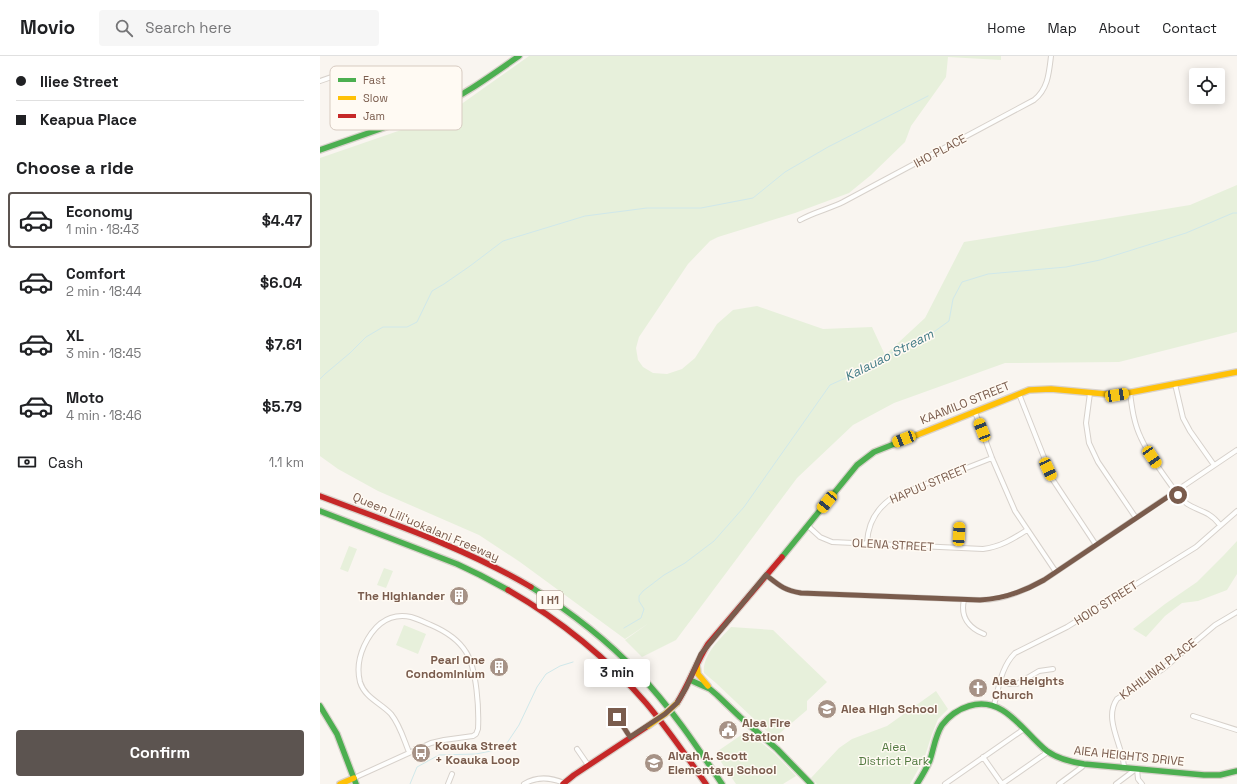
<!DOCTYPE html>
<meta charset="utf-8">
<style>
:root{--surface:#fff;--page:#f6f6f6;--text:#202124;--muted:#757577;--line:#e0e0e0;--accent:#5c5450}
body{margin:0;font-family:"Space Grotesk",sans-serif;background:var(--page);color:var(--text);height:100vh;display:flex;flex-direction:column;font-size:15px;white-space:nowrap}
*{box-sizing:border-box;margin:0}
p{font-size:13px;color:var(--muted)}
.icon{flex:none;width:22px;height:22px;fill:none;stroke:currentColor;stroke-width:2;stroke-linecap:round;stroke-linejoin:round}
.map{position:relative;flex:1;overflow:hidden}
.drawer{display:flex;flex-direction:column;background:var(--surface);width:320px}
.drawer>*{flex:none}
.top-card{display:grid;align-content:center;height:88px;padding:0 16px;background:var(--surface)}
.buttons{position:absolute;left:869px;top:12px;display:grid;gap:8px}
.buttons a{display:grid;place-items:center;width:36px;height:36px;border-radius:4px;background:var(--surface);box-shadow:0 2px 10px #0003;font-size:20px}
.end{position:absolute;width:18px;height:18px;margin:-9px;border:5px solid #7a5c4d;background:#fff;box-shadow:0 0 0 2px #fff}
.from{border-radius:50%}
.bubble{position:absolute;height:28px;border-radius:4px;background:var(--surface);box-shadow:0 2px 10px #0003;font-size:13px;font-weight:700;line-height:28px;text-align:center}
.car{position:absolute;width:12px;height:24px;margin:-12px -6px;border-radius:5px;box-shadow:0 0 3px 1px #0007;background:linear-gradient(#f5c518 24%,#345 0 40%,#f5c518 0 76%,#345 0 86%,#f5c518 0)}
.top-card b{display:flex;align-items:center;gap:14px;height:38px;font-size:15px}
.top-card b+b{border-top:1px solid var(--line)}
.top-card i{width:10px;height:10px;background:var(--text)}
ul{padding:0;list-style:none}
li{display:flex;align-items:center;gap:12px;height:56px;margin:0 8px 6px;padding:0 8px;border:2px solid transparent;border-radius:4px}
li div{flex:1}
li b{display:block;font-size:15px}
li em{font-style:normal;font-weight:700}
li.on{border-color:var(--accent)}
li>.icon{width:36px;height:36px;stroke-width:1.5}
h2{padding:0 16px;font-size:18px;line-height:48px}
.pay{display:flex;align-items:center;gap:10px;height:44px;padding:0 16px;font-size:15px}
.pay p{margin-inline-start:auto}
.primary-button{display:flex;gap:8px;margin-top:auto;padding:8px 16px}
.primary-button a{flex:1;height:46px;border-radius:4px;background:var(--accent);color:#fff;font-size:16px;font-weight:700;line-height:46px;text-align:center}
header{display:flex;align-items:center;gap:24px;box-sizing:border-box;height:56px;padding:0 20px;background:var(--surface);border-bottom:1px solid var(--line)}
header strong{font-size:19px}
nav{display:flex;gap:22px;margin-inline-start:auto;font-size:14px}
.search{width:280px;height:36px;background:var(--page);display:flex;align-items:center;gap:10px;box-sizing:border-box;padding:0 14px;border-radius:4px;color:var(--muted);font-size:15px}
main{display:flex;flex:1;min-height:0}
.map>svg:first-child{display:block}
.green{fill:#e7f0db}
.lines{fill:none;stroke-linecap:round;stroke-linejoin:round}
.stream{stroke:#d0e8ea;stroke-width:1}
.street-casing{stroke:#d7d1cb;stroke-width:6}
.fast-casing{stroke:#d9d2cb;stroke-width:8}
.slow-casing{stroke:#d9d2cb;stroke-width:8}
.jam-casing{stroke:#d9d2cb;stroke-width:8}
.street{stroke:#fefefd;stroke-width:4}
.fast{stroke:#4caf50;stroke-width:5.5}
.slow{stroke:#ffc107;stroke-width:5.5}
.jam{stroke:#c62828;stroke-width:5.5}
.slow-bridge-casing{stroke:#d9d2cb;stroke-width:8;stroke-linecap:butt}
.slow-bridge{stroke:#ffc107;stroke-width:5.5}
.route{stroke:#7a5c4d;stroke-width:5}
.labels{text-anchor:middle;dominant-baseline:central;stroke-width:3;stroke-linejoin:round;paint-order:stroke}
.shield{fill:#fffaf3;stroke:#a28b7f;stroke-width:1}
.shield-label{font-size:11px;font-weight:bold;fill:#7a5c4d}
.street-label{font-size:12px;fill:#7a5c4d;stroke:#fffaf3}
.poi-label{font-size:12px;font-weight:bold;fill:#7a5c4d;stroke:#fffaf3;text-anchor:start}
.park-label{font-size:12px;fill:#537a41;stroke:#fffaf3}
.water-label{font-size:13px;font-style:italic;fill:#437c86;stroke:#fffaf3}
.key{fill:#fffaf3;stroke:#d7cbc1;stroke-width:1}
.key-label{font-size:11px;fill:#7a5c4d}
</style>
<header>
<strong>Movio</strong>
<div class="search"><svg class="icon" aria-label="search" viewBox="0 0 24 24"><circle cx="10" cy="10" r="6"/><path d="M15 15l6 6"/></svg>Search here</div>
<nav><a>Home</a><a>Map</a><a>About</a><a>Contact</a></nav>
</header>
<main>
<section class="drawer">
<div class="top-card">
<b><i class="from"></i>Iliee Street</b>
<b><i></i>Keapua Place</b>
</div>
<h2>Choose a ride</h2>
<ul>
<li class="on"><svg class="icon" aria-label="car" viewBox="0 0 24 24"><path d="M5 17H2v-5l4-1 3-4h7l3 4 3 1v5h-3M9 17h6M6 11h13"/><circle cx="7" cy="17" r="2"/><circle cx="17" cy="17" r="2"/></svg><div><b>Economy</b><p>1 min · 18:43</p></div><em>$4.47</em></li>
<li><svg class="icon" aria-label="car" viewBox="0 0 24 24"><path d="M5 17H2v-5l4-1 3-4h7l3 4 3 1v5h-3M9 17h6M6 11h13"/><circle cx="7" cy="17" r="2"/><circle cx="17" cy="17" r="2"/></svg><div><b>Comfort</b><p>2 min · 18:44</p></div><em>$6.04</em></li>
<li><svg class="icon" aria-label="car" viewBox="0 0 24 24"><path d="M5 17H2v-5l4-1 3-4h7l3 4 3 1v5h-3M9 17h6M6 11h13"/><circle cx="7" cy="17" r="2"/><circle cx="17" cy="17" r="2"/></svg><div><b>XL</b><p>3 min · 18:45</p></div><em>$7.61</em></li>
<li><svg class="icon" aria-label="car" viewBox="0 0 24 24"><path d="M5 17H2v-5l4-1 3-4h7l3 4 3 1v5h-3M9 17h6M6 11h13"/><circle cx="7" cy="17" r="2"/><circle cx="17" cy="17" r="2"/></svg><div><b>Moto</b><p>4 min · 18:46</p></div><em>$5.79</em></li>
</ul>
<div class="pay"><svg class="icon" aria-label="cash" viewBox="0 0 24 24"><path d="M3 7h18v10H3z"/><circle cx="12" cy="12" r="2"/></svg>Cash<p>1.1 km</p></div>
<div class="primary-button"><a>Confirm</a></div>
</section>
<div class="map">
<svg width="917" height="728" viewBox="0 0 917 728">
<rect width="100%" height="100%" fill="#f9f5f0"/>
<path class="green" d="M 209,0 L 681,0 L 681,4 L 628,1 L 626,21 L 591,70 L 585,86 L 551,119 L 529,137 L 475,157 L 398,181 L 390,185 L 368,208 L 319,281 L 316,292 L 318,304 L 323,311 L 333,317 L 347,318 L 362,313 L 375,302 L 397,268 L 413,254 L 437,250 L 503,273 L 552,271 L 565,299 L 605,262 L 644,186 L 870,149 L 917,129 L 917,276 L 799,306 L 685,307 L 574,347 L 533,369 L 477,422 L 356,584 L 322,601 L 305,584 L 329,567 L 305,583 L 200,506 L 159,479 L 58,435 L 18,413 L 0,400 L 0,102 L 113,63 L 140,49 Z
M 917,485 L 917,518 L 907,534 L 878,545 L 862,547 L 845,560 L 826,581 L 813,573 L 845,548 L 877,526 L 904,499 Z
M 29,490 L 37,493 L 28,516 L 20,513 Z
M 64,512 L 73,515 L 66,532 L 57,529 Z
M 84,569 L 106,578 L 98,598 L 76,589 Z
M 411,571 L 453,574 L 507,626 L 487,645 L 487,654 L 454,682 L 396,627 L 384,617 C 382,599 400,583 411,571 Z
M 616,635 L 628,653 L 618,663 L 612,678 L 604,703 L 590,728 L 497,728 L 491,722 L 519,692 L 532,683 L 567,670 Z
M 427,675 L 455,698 L 476,720 L 463,728 L 416,728 L 395,697 Z"/>
<g class="lines">
<path class="stream" d="M 0,323 L 5,318 L 30,297 L 46,281 L 63,271 L 87,271 L 97,266 L 112,235 L 124,228 L 150,210 L 183,185 L 265,160 L 327,152 L 381,152 L 433,142 L 465,116 L 508,91 L 608,40
M 304,572 L 321,562 L 324,553 L 319,545 L 319,540 L 323,535 L 344,519 L 365,507 L 394,485 L 424,451 L 510,329 L 550,311 L 557,303 L 604,283 L 629,265 L 633,243 L 642,226 L 668,218 L 746,211 L 780,204 L 866,177 L 913,157 L 917,157
M 90,728 L 97,711 L 119,699 L 156,698 L 176,694 L 185,690 L 199,669 L 217,631 L 226,618 L 240,610 L 253,606"/>
<g class="street-casing">
<path id="street" d="M 0,25 L 26,16 L 36,15 L 73,23 L 111,21
M 480,164 C 494,156 509,153 523,146 L 714,44 C 728,33 729,17 731,0
M 855,328 L 863,362 L 870,375 L 894,409
M 770,337 L 766,367 L 769,387 L 778,406 L 816,462
M 810,337 C 812,352 814,368 821,382 C 830,402 845,420 858,439 C 867,451 875,451 888,458 C 893,461 897,465 900,469
M 699,338 L 733,424 L 776,489
M 655,356 L 672,402 L 695,455 L 736,516
M 488,470 L 500,481 L 512,486 L 663,493 C 680,491 693,483 707,474
M 547,487 C 548,466 557,451 575,440 L 672,402
M 638,492 L 639,470
M 446,519 C 460,530 464,534 481,537 L 660,544 C 684,544 703,535 724,524 L 917,394
M 644,544 C 640,561 649,572 664,578
M 680,625 L 689,628 L 697,628 L 719,615 L 733,613
M 674,649 C 679,631 681,611 695,597 L 747,571 L 876,491 L 917,455
M 873,660 L 917,674
M 297,661 L 310,681
M 257,693 L 268,709
M 663,701 L 682,728
M 804,711 C 803,690 783,663 797,643 L 843,613 L 895,569 L 917,556
M 817,713 L 818,723 L 822,728
M 34,722 L 111,687 L 124,684 L 153,680 L 156,678 L 158,673 C 159,654 157,613 146,596 C 138,583 125,575 111,569 C 104,566 98,563 91,561 C 67,556 53,571 44,590 C 39,601 37,614 40,626 C 45,642 61,647 71,658 C 80,669 84,684 89,696
M 128,728 L 132,718
M 204,728 C 217,720 230,721 244,727
M 625,728 L 704,673
M 682,728 L 725,698 L 726,694
M 739,728 L 762,711 L 764,708
M 796,728 L 816,713"/>
</g>
<g class="fast-casing">
<path id="fast" d="M 0,94 L 106,57 C 140,42 169,21 199,0
M 0,455 L 137,508 L 160,519 L 188,534
M 462,501 L 537,409 L 554,396 L 597,379
M 211,531 C 249,555 286,583 317,616 C 350,650 376,689 402,728
M 370,624 L 390,633 L 397,639 L 420,661 L 457,693 L 491,728
M 0,650 L 17,678 L 36,728
M 597,728 C 602,720 607,712 610,704 C 614,692 615,680 622,669 C 629,660 639,653 649,650 C 684,639 703,676 727,695 C 738,703 751,706 764,708 L 884,719 L 900,719 L 917,715"/>
</g>
<g class="slow-casing">
<path id="slow" d="M 597,379 L 709,334 L 731,333 L 797,339 L 917,316
M 377,609 L 378,618 L 388,630
M 20,728 L 34,722"/>
</g>
<g class="jam-casing">
<path id="jam" d="M 0,440 C 71,467 145,492 211,531
M 188,534 C 240,564 287,602 326,647 C 348,673 367,701 386,728
M 357,647 C 369,628 376,607 388,588 L 462,501
M 243,728 L 254,719 L 328,670"/>
</g>
<use href="#street" class="street"/>
<use href="#fast" class="fast"/>
<use href="#slow" class="slow"/>
<use href="#jam" class="jam"/>
<g class="slow-bridge-casing">
<path id="slow-bridge" d="M 328,670 L 345,658 L 357,647"/>
</g>
<use href="#slow-bridge" class="slow-bridge"/>
</g>
<g class="lines">
<path class="route" d="M 297,661 L 310,681 L 345,658 L 357,647 L 366,632 L 381,598 L 446,519 C 460,530 464,534 481,537 L 660,544 C 684,543 703,536 724,524 L 855,436 L 858,439"/>
</g>
<defs>
<g id="building-disc" transform="scale(1)"><circle r="9.5" fill="#a69286" stroke="#fffaf3"/><path d="M-4-6H4V6H1V3H-1V6H-4ZM-2.5-4.3h1.7v1.8h-1.7ZM.8-4.3h1.7v1.8H.8ZM-2.5-1h1.7V.8h-1.7ZM.8-1h1.7V.8H.8Z" fill="#fff"/></g>
<g id="church-disc" transform="scale(1)"><circle r="9.5" fill="#a69286" stroke="#fffaf3"/><path d="M-1.2-6h2.4v3.5h3.3v2.4h-3.3V6h-2.4V-.1h-3.3v-2.4h3.3Z" fill="#fff"/></g>
<g id="school-disc" transform="scale(1)"><circle r="9.5" fill="#a69286" stroke="#fffaf3"/><path d="M0-5L7-2L0 1L-7-2ZM-4 1L0 2.5L4 1V4Q0 6-4 4Z" fill="#fff"/></g>
<g id="civic-disc" transform="scale(1)"><circle r="9.5" fill="#a69286" stroke="#fffaf3"/><path d="M-.6-6.5H3V-4.5H.6V-3L4-1V1h2V6H-6V1h2V-1L-.6-3ZM-1.2 2.5V6h2.4V2.5Z" fill="#fff"/></g>
<g id="bus-disc" transform="scale(1)"><circle r="9.5" fill="#a69286" stroke="#fffaf3"/><path d="M-5-6H5V4H4V6H2V4H-2V6H-4V4H-5ZM-3.5-4V0h7V-4ZM-3.5 1.2v1.5H-2V1.2ZM2 1.2v1.5H3.5V1.2Z" fill="#fff"/></g>
</defs>
<g fill-rule="evenodd">
<use href="#building-disc" x="139" y="540"/>
<use href="#building-disc" x="179" y="611"/>
<use href="#church-disc" x="658" y="632"/>
<use href="#school-disc" x="507" y="653"/>
<use href="#civic-disc" x="408" y="674"/>
<use href="#bus-disc" x="101" y="697"/>
<use href="#school-disc" x="334" y="707"/>
</g>
<g class="labels">
<rect class="shield" x="217" y="535" width="26" height="18" rx="3"/>
<g class="shield-label">
<text x="230" y="544">I H1</text>
</g>
<g class="street-label">
<text transform="translate(620 95) rotate(-28)">IHO PLACE</text>
<text transform="translate(645 347) rotate(-22)">KAAMILO STREET</text>
<text transform="translate(609 428) rotate(-23)">HAPUU STREET</text>
<text transform="translate(106 471) rotate(23)">Queen Liliʻuokalani Freeway</text>
<text transform="translate(573 489) rotate(3)">OLENA STREET</text>
<text transform="translate(786 547) rotate(-32)">HOIO STREET</text>
<text transform="translate(838 613) rotate(-37)">KAHILINAI PLACE</text>
<text transform="translate(809 700) rotate(6)">AIEA HEIGHTS DRIVE</text>
</g>
<g class="poi-label">
<text x="125" y="540" text-anchor="end">The Highlander</text>
<text x="165" y="604" text-anchor="end">Pearl One<tspan x="165" dy="14">Condominium</tspan></text>
<text x="672" y="625">Aiea Heights<tspan x="672" dy="14">Church</tspan></text>
<text x="521" y="653">Aiea High School</text>
<text x="422" y="667">Aiea Fire<tspan x="422" dy="14">Station</tspan></text>
<text x="115" y="690">Koauka Street<tspan x="115" dy="14">+ Koauka Loop</tspan></text>
<text x="348" y="700">Alvah A. Scott<tspan x="348" dy="14">Elementary School</tspan></text>
</g>
<g class="park-label">
<text x="574" y="691">Aiea<tspan x="574" dy="14">District Park</tspan></text>
</g>
<g class="water-label">
<text transform="translate(569 299) rotate(-27)">Kalauao Stream</text>
</g>
</g>
<rect x="10" y="10" width="132" height="64" rx="6" class="key"/>
<rect x="18" y="22" width="18" height="4" fill="#4caf50"/>
<rect x="18" y="40" width="18" height="4" fill="#ffc107"/>
<rect x="18" y="58" width="18" height="4" fill="#c62828"/>
<g class="key-label">
<text x="43" y="28">Fast</text>
<text x="43" y="46">Slow</text>
<text x="43" y="64">Jam</text>
</g>
</svg>
<div class="buttons">
<a><svg class="icon" aria-label="locate" viewBox="0 0 24 24"><circle cx="12" cy="12" r="6"/><path d="M12 2v4M12 18v4M2 12h4M18 12h4"/></svg></a>
</div>
<i class="end from" style="left:858px;top:439px"></i>
<i class="end" style="left:297px;top:661px"></i>
<div class="bubble" style="left:264px;top:603px;width:66px">3 min</div>
<i class="car" style="left:797px;top:339px;rotate:81deg"></i>
<i class="car" style="left:662px;top:374px;rotate:339deg"></i>
<i class="car" style="left:584px;top:383px;rotate:249deg"></i>
<i class="car" style="left:832px;top:401px;rotate:146deg"></i>
<i class="car" style="left:728px;top:413px;rotate:155deg"></i>
<i class="car" style="left:507px;top:446px;rotate:219deg"></i>
<i class="car" style="left:639px;top:478px;rotate:3deg"></i>
</div>
</main>
